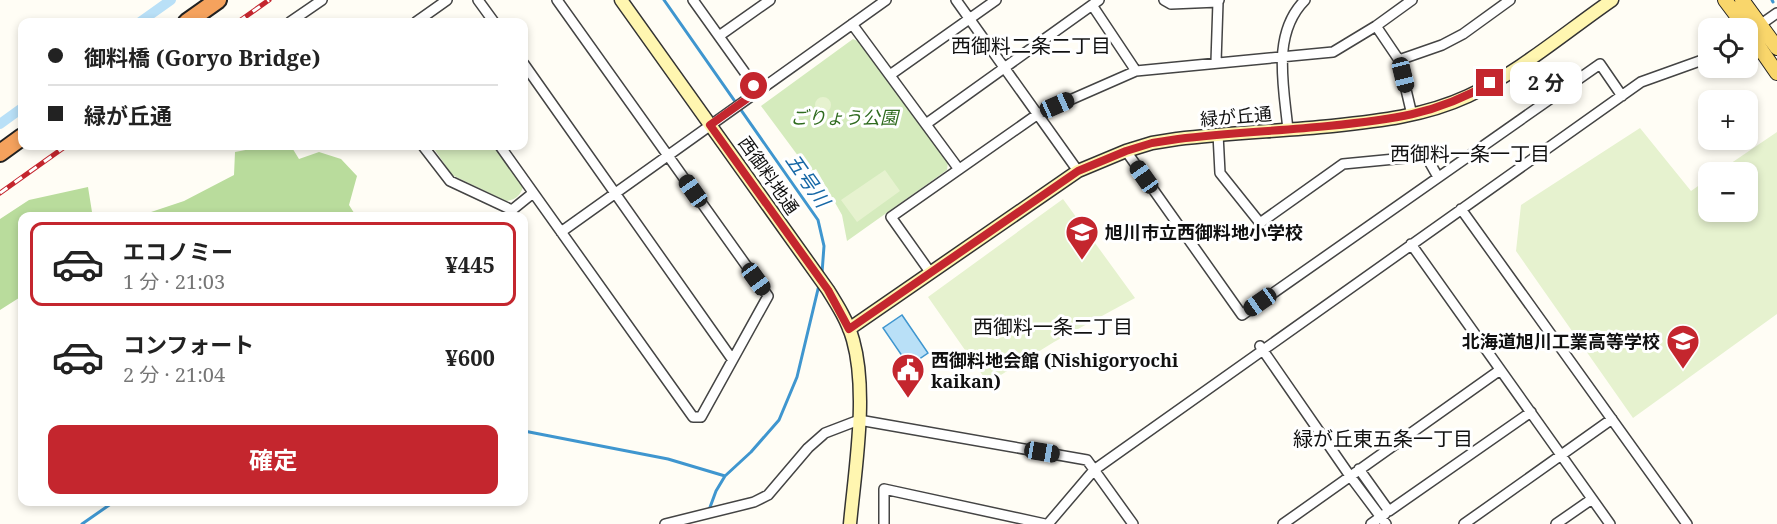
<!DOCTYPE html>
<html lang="ja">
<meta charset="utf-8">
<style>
:root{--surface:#fff;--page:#f2f2f2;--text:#222;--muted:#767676;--line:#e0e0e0;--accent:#c4262e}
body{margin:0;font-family:"Noto Serif","Noto Sans JP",serif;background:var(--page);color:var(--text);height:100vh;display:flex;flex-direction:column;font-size:22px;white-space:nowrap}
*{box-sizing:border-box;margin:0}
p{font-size:20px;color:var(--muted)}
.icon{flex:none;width:33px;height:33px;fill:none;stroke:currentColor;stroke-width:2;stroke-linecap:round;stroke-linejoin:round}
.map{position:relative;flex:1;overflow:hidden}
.side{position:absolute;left:18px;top:212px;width:510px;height:294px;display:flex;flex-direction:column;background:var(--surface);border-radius:12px;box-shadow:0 3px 9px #0003}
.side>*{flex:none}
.top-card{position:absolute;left:18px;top:18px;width:510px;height:132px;border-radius:12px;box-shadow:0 3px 9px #0003;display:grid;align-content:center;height:132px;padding:0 30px;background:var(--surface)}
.buttons{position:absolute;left:1698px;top:18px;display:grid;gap:12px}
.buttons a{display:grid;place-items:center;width:60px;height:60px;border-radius:12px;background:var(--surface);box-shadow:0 3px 9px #0003;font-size:30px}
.end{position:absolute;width:27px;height:27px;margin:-14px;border:8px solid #c4262e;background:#fff;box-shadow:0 0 0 3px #fff}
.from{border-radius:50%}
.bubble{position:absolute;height:42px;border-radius:12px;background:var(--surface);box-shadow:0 3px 9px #0003;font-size:20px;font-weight:700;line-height:42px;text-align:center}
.car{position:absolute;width:18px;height:36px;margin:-18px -9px;border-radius:8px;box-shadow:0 0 4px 2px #0007;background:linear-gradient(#222 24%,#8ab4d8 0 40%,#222 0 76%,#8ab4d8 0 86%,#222 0)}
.top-card b{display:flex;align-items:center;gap:21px;height:57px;font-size:22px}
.top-card b+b{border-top:2px solid var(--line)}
.top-card i{width:15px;height:15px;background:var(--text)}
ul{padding:10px 0 0;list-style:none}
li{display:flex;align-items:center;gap:18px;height:84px;margin:0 12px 9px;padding:0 18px;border:3px solid transparent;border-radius:12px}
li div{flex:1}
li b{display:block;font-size:22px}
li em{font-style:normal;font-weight:700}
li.active{border-color:var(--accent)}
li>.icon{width:54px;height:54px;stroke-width:1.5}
.primary-button{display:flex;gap:12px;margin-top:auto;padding:12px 30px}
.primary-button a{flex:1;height:69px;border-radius:12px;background:var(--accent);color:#fff;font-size:24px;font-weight:700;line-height:69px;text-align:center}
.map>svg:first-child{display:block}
.green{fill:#d5ebbd}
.forest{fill:#b9dc9c}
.pitch{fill:#e6f2cf}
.water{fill:#b9e0f7;stroke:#3f96cf;stroke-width:1.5}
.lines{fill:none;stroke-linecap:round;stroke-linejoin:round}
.stream{stroke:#3f96cf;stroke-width:3}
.canal{stroke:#b9e0f7;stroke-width:10}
.street-casing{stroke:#444;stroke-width:12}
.secondary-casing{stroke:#333;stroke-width:15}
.primary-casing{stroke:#222;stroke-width:16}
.highway-casing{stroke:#222;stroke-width:20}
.street{stroke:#fff;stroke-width:9}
.secondary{stroke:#fff6b0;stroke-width:12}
.primary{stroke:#f9d66b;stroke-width:14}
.highway{stroke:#f5a25d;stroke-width:16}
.rail-casing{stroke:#c4262e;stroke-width:5}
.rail{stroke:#fff;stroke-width:3;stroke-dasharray:9;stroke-linecap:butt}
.route{stroke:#c4262e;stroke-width:8}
.labels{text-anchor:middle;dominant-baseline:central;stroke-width:6;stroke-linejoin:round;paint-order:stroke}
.street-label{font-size:18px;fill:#111;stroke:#fff}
.park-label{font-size:18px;font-style:italic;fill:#2f6b1f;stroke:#fff}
.poi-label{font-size:18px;font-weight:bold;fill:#111;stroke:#fff;text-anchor:start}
.neighbourhood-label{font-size:20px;fill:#111;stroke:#fff}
.water-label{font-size:20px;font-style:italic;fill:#1768a6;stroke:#fff}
</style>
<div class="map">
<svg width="1777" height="524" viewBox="0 0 1777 524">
<rect width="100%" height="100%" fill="#fffdf5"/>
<path class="green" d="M 853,39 L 860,42 L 948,162 L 947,170 L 847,241 L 842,215 L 816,169 L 810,172 L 761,106 Z
M 434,146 L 493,146 L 523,187 C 520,196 515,200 506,201 L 452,175 L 433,147 Z"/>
<path class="forest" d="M 267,146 L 291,146 L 299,159 L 319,152 L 341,159 L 357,176 L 349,205 L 356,216 L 139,216 L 184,201 L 234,175 L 235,152 Z
M 88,187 L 92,212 L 99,216 L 22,216 L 22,296 L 0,310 L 0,219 L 29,200 Z"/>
<path class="pitch" d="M815 105a8 8 0 1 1 16 0a8 8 0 1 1-16 0Z
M 1640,128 L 1691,191 L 1708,179 L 1708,212 L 1748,212 L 1748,172 L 1718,172 L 1777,132 L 1777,314 L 1633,418 L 1516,251 L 1521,205 Z
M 885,170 L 900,191 L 857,222 L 841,200 Z
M 1063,199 L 1135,298 L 1054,342 L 988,383 L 928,297 Z"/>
<path class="water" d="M 902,315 L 928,353 L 909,366 L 883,328 Z"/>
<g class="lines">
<path class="stream" d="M 664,0 L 818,220 L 824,246 L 822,273
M 1772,0 L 1773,2
M 524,431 L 668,459 L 725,476
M 709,510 L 716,491 L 725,476 L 751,452 L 779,420 L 797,377 L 819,285
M 82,524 L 115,501"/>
<path class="canal" d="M 140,22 L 171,0
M 0,124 L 22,108"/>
<g class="street-casing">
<path id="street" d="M 478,0 L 494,22
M 693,0 L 758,91
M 956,0 L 1078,171
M 1164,0 L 1171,4 L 1218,2
M 1092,5 L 1136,71
M 290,22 L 322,0
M 416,22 L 447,0
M 852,24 L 958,168
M 1376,26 L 1399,60 L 1412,115
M 1757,27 L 1777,13
M 719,36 L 770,0
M 1399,60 L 1442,45 L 1463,34 L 1510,0
M 1216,62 L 1218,2 L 1219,0
M 524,64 L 732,359
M 890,75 L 996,0
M 926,124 L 1099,0
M 1288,130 C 1284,87 1271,34 1305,0
M 1218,134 L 1220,173 L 1260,223 L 1343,164 L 1426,156 L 1438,177
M 423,146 L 450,181 L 512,210 L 533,193
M 500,146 L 693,417 L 701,417 L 768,296 L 557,0
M 1126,151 L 1242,315 L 1600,64 L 1622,96
M 1461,209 L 1687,524
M 561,232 L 886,0
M 1411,244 L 1610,524
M 930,272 L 891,217 L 1038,114 L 1136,71 L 1333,52 L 1376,26 L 1412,0
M 1260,346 L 1350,476 L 1386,524
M 1359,469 L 1389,511 L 1531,412
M 665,524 L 754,502 L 768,495 L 808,448 L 825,433 L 859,420 L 1087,460 L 1133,524
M 884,524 L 884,489 L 1045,524
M 1048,524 L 1094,470 L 1641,82 L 1708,58
M 1283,524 L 1500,370
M 1371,524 L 1385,514
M 1464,524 L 1612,419
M 1556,524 L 1592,499"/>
</g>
<g class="secondary-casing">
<path id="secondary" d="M 621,0 L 828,290 C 838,306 848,322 853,340 C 868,393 855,469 850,524
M 849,329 L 1078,171 L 1126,151 L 1152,143 L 1177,139 C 1229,133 1280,131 1332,126 C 1379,121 1425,116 1468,96 C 1518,73 1567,31 1612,0"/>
</g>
<g class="primary-casing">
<path id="primary" d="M 1725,0 L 1746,28
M 1742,0 L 1777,48
M 1748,31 L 1777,73"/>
</g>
<g class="highway-casing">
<path id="highway" d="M 187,22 L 218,0
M 0,153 L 22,137"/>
</g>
<use href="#street" class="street"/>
<use href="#secondary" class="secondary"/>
<use href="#primary" class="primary"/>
<use href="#highway" class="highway"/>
<g class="rail-casing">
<path id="rail" d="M 238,22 L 269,0
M 0,193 L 66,146"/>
</g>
<use href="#rail" class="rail"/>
</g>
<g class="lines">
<path class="route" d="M 754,86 L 758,91 L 710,125 L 828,290 L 849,329 L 1078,171 L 1126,151 L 1152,143 L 1178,139 C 1228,133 1278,131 1328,126 C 1389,120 1436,115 1490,83"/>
</g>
<defs>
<g id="school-pin" transform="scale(1.725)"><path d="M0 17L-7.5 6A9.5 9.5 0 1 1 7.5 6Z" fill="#c4262e" stroke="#fff"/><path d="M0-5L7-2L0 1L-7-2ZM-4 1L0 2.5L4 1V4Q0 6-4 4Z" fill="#fff"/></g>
<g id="civic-pin" transform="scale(1.725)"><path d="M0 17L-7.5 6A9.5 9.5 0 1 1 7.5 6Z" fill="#c4262e" stroke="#fff"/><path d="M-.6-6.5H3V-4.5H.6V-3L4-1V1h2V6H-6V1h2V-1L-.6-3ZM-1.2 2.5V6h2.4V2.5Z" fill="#fff"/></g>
</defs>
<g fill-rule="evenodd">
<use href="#school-pin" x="1082" y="232"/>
<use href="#school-pin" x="1683" y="341"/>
<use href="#civic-pin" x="908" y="370"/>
</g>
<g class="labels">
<g class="street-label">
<text transform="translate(1236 116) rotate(-5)">緑が丘通</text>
<text transform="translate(769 175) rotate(55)">西御料地通</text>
</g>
<g class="park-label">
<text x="844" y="117">ごりょう公園</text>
</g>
<g class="poi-label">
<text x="1105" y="232">旭川市立西御料地小学校</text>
<text x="1660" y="341" text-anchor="end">北海道旭川工業高等学校</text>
<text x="931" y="360">西御料地会館 (Nishigoryochi<tspan x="931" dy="21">kaikan)</tspan></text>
</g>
<g class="neighbourhood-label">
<text x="1031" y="45">西御料二条二丁目</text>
<text x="1470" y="153">西御料一条一丁目</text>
<text x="1053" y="326">西御料一条二丁目</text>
<text x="1383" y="438">緑が丘東五条一丁目</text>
</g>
<g class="water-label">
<text transform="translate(808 180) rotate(55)">五号川</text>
</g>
</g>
</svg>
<div class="buttons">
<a><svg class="icon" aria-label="locate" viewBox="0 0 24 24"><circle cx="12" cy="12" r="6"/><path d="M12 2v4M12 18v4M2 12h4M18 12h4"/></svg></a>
<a>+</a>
<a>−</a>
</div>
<i class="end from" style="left:754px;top:86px"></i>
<i class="end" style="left:1490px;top:83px"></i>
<div class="bubble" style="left:1510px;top:62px;width:72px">2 分</div>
<i class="car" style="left:1403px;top:75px;rotate:166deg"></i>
<i class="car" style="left:1057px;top:105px;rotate:66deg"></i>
<i class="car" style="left:1144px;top:177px;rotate:325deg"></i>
<i class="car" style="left:693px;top:191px;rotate:325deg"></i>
<i class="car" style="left:756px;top:279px;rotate:144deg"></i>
<i class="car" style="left:1260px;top:302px;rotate:235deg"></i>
<i class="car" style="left:1042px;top:452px;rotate:100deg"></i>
<div class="top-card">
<b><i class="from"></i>御料橋 (Goryo Bridge)</b>
<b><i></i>緑が丘通</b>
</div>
<section class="side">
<ul>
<li class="active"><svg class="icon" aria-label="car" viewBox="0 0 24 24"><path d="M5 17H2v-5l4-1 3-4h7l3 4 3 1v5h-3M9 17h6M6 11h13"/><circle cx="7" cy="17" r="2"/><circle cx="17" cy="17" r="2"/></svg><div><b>エコノミー</b><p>1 分 · 21:03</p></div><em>¥445</em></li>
<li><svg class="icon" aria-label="car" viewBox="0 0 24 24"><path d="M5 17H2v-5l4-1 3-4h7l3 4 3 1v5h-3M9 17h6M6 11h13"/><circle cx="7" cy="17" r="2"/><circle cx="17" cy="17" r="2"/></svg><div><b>コンフォート</b><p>2 分 · 21:04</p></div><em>¥600</em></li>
</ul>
<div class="primary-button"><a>確定</a></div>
</section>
</div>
